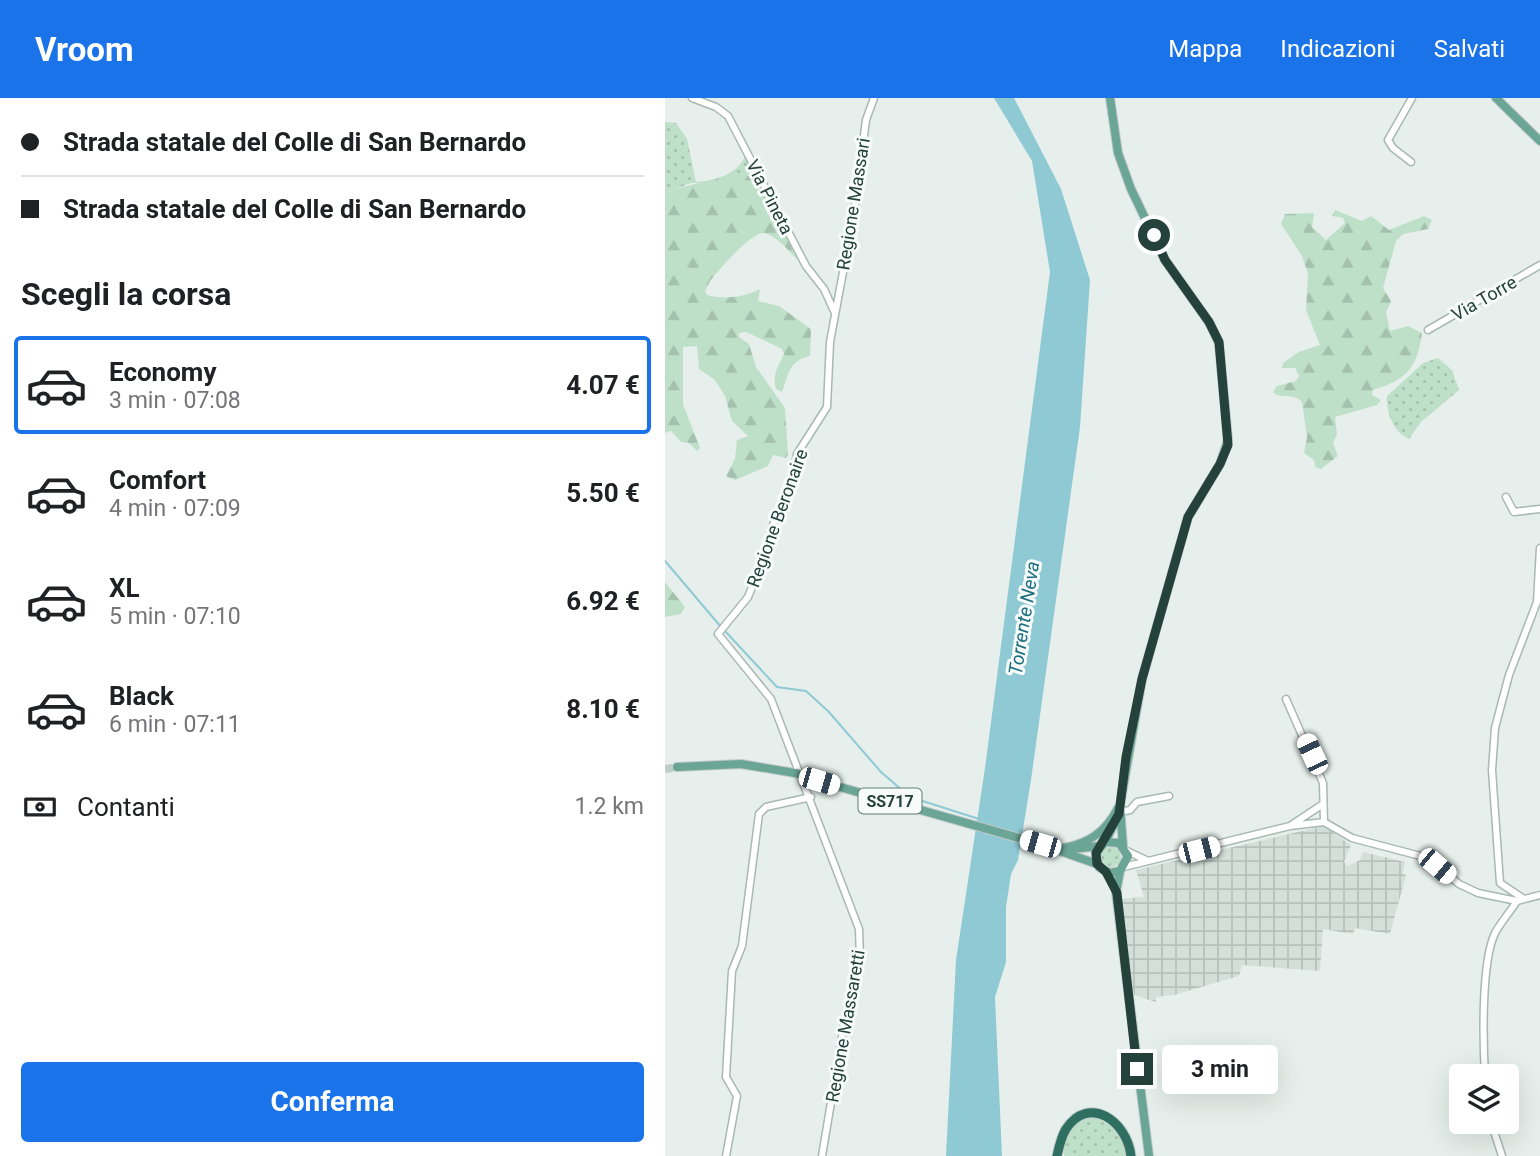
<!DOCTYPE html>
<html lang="it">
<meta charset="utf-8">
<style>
:root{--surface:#fff;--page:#f6f6f6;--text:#202124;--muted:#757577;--line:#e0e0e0;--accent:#1a73e8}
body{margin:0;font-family:Roboto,sans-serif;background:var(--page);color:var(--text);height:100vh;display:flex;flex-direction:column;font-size:26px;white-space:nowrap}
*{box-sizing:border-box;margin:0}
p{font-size:23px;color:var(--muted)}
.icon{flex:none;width:38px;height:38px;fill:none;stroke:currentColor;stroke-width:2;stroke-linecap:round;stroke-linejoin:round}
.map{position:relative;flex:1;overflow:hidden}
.side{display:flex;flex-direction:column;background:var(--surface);width:665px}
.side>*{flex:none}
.banner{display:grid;align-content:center;height:154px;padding:0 21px;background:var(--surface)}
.buttons{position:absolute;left:784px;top:966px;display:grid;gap:14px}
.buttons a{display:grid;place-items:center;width:70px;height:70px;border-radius:7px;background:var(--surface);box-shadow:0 7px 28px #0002;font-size:35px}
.end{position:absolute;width:32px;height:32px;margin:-16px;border:9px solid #24423a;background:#fff;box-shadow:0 0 0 4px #fff}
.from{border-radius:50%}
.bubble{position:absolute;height:49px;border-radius:7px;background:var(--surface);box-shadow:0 7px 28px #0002;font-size:23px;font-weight:700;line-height:49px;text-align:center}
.car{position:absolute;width:21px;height:42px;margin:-21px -10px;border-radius:9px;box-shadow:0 0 5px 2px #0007;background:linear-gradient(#fff 24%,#345 0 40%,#fff 0 76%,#345 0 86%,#fff 0)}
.banner b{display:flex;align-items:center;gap:24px;height:66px;font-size:26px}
.banner b+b{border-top:2px solid var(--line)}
.banner i{width:18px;height:18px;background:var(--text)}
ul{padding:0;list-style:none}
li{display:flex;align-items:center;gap:21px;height:98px;margin:0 14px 10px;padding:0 7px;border:4px solid transparent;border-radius:7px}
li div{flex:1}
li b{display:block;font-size:26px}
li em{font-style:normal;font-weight:700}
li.active{border-color:var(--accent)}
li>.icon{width:63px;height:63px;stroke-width:1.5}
h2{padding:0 21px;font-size:32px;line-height:84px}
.pay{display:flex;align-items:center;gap:18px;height:77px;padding:0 21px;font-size:26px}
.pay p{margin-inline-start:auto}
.cta{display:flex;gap:14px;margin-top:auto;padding:14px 21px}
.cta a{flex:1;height:80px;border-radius:7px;background:var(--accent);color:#fff;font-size:28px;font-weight:700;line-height:80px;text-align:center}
header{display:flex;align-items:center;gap:42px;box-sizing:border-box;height:98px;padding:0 35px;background:var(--accent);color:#fff}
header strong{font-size:33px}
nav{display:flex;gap:38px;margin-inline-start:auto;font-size:24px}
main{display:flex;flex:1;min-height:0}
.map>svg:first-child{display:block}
.industrial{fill:url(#industrial-grid)}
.green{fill:url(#green-dots)}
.forest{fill:url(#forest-firs)}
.water{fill:#8ec9d4}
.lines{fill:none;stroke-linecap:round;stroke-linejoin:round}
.stream{stroke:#8ec9d4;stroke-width:2}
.major-tunnel{stroke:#bfccc8;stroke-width:8;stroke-dasharray:8 4;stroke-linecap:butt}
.minor-casing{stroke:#a8b8b2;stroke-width:9}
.major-casing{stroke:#c2cac8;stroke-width:10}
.highway-casing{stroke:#c2cac8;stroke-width:11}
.minor{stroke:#fff;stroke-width:6}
.major{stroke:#6aa596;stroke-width:8}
.highway{stroke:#2f6f62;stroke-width:9}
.major-bridge-casing{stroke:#c2cac8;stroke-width:10;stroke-linecap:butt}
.major-bridge{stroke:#6aa596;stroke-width:8}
.route{stroke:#24423a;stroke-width:9}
.labels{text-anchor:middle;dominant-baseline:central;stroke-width:6;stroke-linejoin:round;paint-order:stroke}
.shield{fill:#f7fbf9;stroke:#637a73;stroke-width:2}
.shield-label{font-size:16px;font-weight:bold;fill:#24423a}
.street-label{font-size:18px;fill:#24423a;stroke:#f7fbf9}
.water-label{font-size:19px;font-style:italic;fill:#1c6f80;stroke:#f7fbf9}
</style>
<header>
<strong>Vroom</strong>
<nav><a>Mappa</a><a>Indicazioni</a><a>Salvati</a></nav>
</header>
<main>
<section class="side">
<div class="banner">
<b><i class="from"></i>Strada statale del Colle di San Bernardo</b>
<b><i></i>Strada statale del Colle di San Bernardo</b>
</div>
<h2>Scegli la corsa</h2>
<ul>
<li class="active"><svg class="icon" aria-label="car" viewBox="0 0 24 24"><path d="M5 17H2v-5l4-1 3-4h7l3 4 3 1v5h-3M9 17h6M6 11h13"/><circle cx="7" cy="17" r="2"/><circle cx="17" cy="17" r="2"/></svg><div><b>Economy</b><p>3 min · 07:08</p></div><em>4.07 €</em></li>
<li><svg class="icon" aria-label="car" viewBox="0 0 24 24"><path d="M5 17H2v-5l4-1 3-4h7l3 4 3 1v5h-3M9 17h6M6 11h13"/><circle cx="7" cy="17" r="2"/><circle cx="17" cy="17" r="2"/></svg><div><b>Comfort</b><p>4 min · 07:09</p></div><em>5.50 €</em></li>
<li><svg class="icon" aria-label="car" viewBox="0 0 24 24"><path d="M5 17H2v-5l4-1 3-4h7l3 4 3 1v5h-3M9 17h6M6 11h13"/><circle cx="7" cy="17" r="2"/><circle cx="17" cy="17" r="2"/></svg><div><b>XL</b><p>5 min · 07:10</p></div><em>6.92 €</em></li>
<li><svg class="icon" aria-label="car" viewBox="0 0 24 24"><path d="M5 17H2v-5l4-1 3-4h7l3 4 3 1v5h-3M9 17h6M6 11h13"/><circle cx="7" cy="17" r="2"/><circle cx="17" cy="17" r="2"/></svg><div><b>Black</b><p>6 min · 07:11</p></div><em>8.10 €</em></li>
</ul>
<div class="pay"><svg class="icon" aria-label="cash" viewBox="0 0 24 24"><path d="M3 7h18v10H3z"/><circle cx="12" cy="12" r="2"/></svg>Contanti<p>1.2 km</p></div>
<div class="cta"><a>Conferma</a></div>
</section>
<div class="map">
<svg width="875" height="1058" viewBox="0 0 875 1058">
<defs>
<pattern id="industrial-grid" width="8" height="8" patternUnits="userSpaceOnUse" patternTransform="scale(1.75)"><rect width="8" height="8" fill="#d4dfda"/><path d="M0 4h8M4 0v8" fill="none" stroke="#b6c1bc"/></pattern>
<pattern id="green-dots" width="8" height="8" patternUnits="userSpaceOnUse" patternTransform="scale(1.75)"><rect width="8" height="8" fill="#bfe0c8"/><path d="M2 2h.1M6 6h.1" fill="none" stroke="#a4c1ad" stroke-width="1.8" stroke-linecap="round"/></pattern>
<pattern id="forest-firs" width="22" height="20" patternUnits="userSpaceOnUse" patternTransform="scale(1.75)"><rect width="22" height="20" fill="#bfe0c8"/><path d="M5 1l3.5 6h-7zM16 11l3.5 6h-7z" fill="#a4c1ad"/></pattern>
</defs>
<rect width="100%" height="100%" fill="#e6efeb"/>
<path class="industrial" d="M 658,728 L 686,747 L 679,764 L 683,768 L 695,762 L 698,754 L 740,764 L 738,776 L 741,777 L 725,836 L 690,830 L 688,836 L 658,831 L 655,873 L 577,867 L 574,878 L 509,897 L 491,899 L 491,904 L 469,897 L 456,801 L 479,799 L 471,772 Z"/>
<path class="green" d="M 0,24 L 11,25 L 22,41 L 31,84 C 51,83 74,75 80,58 L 92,81 L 75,75 L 41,85 L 26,85 L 0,95 Z
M 773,260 L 787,272 L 794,292 L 756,324 L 744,341 C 728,334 721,314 722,298 L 758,265 Z
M436 759a10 10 0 1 1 20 0a10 10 0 1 1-20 0Z
M 429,1019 L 455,1032 L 462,1058 L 399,1058 C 397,1038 408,1022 429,1019 Z"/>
<path class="forest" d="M 75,75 L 92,81 L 133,163 C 124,153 112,138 99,135 C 87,133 53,173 45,183 L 40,193 L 42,197 C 59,202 80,199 95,191 L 93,203 L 114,208 L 146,231 L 145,258 C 122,264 124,277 117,294 L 111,291 C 107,276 113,269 119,256 L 117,251 L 81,234 L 74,235 L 74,239 L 84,246 L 91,269 L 120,310 L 123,356 L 121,360 L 108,357 L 103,368 L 70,382 L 61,378 L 70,361 L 72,342 L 83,338 L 67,323 L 60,298 L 50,282 L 34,271 L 32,248 L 18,249 L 18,306 L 35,350 L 32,353 L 24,345 L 16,344 L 6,333 L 0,335 L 0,95 C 25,85 50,83 75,75 Z
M 670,112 L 697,123 L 706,118 L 724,132 L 759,118 L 767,122 L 763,131 L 738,136 L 731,143 L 718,190 L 726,203 L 721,214 L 725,233 L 743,228 L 757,235 C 752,271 741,282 708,292 L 707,297 L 716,302 L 712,307 L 670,319 L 672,336 L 668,345 L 673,358 L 656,371 L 650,369 L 649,362 L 639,355 L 642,339 L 637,304 C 628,294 615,302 608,294 L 612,288 L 631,283 L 634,278 L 630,270 L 617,270 L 618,265 L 634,254 L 655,247 L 641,212 L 643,175 L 637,158 L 616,126 L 620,116 L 649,115 L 647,129 L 661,142 L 680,125 L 678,120 L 667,118 Z
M 0,484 L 20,509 L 16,516 L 0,519 Z"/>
<path class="water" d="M 329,0 L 349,0 L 396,91 L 425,182 L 415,329 L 366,682 L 353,762 L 346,776 L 341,809 L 341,864 L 330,899 L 337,1058 L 281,1058 L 291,862 L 320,670 L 385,174 L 367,63 Z"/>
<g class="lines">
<path class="stream" d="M 0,463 L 56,529
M 60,533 L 112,589 L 141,593 L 163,613 L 216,674 L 245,699 L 314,721"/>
<path class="major-tunnel" d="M 0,671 L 12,669"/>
<g class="minor-casing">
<path id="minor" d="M 27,0 L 51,9 L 63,18 L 141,168 L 159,191 L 169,213
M 746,64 L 728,50 L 723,42 L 747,0
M 763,232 L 875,167
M 841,399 L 849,414 L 875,411
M 621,601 L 658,685 L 659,724
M 455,714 L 465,712 L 472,704 L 504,698
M 625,728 L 658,706
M 462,753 L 483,763
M 459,769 L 625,728 L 659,724 L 687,740 L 763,760 L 794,786 L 813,795 L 852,803 L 875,797
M 859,801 L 835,785 L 827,672 L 830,630 L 844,577 L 872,504 L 875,450
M 820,978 C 818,944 816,865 830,835 C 836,824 845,814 852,803
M 826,1024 L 837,1058
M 61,1058 L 72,998 L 61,979 L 67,873 L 77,848 L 94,716 L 101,709 L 146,699
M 157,1058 L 180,921 L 195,861 L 194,831 L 106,601 L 53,536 L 83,499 L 100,457 L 109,424 L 126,391 L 132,356 L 162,309 L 165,244 L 189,115 L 201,22 L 209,0"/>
</g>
<g class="major-casing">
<path id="major" d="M 445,0 L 453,55 L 466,91 L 500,162 L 544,224 L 554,245 L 563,342 L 555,366 L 523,419 L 477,581 L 455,707 L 458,748
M 831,0 L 875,43
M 12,669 L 76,666 L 130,675
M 154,683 L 375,746 L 432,766
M 440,744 L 453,719
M 399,750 C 424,745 441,734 453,710
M 407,751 L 435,748
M 455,773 L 445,775 L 434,769 L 431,755 L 440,744 L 454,745 L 463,758 L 455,773 L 451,795 L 484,1058"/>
</g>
<g class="highway-casing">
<path id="highway" d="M 392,1058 C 394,1049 396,1039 401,1031 C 424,996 462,1023 466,1058"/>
</g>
<use href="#minor" class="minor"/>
<use href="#major" class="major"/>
<use href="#highway" class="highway"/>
<g class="major-bridge-casing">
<path id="major-bridge" d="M 130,675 L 154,683"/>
</g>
<use href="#major-bridge" class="major-bridge"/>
</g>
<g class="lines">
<path class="route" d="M 472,971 L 452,795 L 441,774 L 432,766 L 431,755 L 454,716 L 461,659 L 477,581 L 523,419 L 555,366 L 563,347 L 554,244 L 544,224 L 500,162 L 489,137"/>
</g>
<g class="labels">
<rect class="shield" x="193.5" y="690.5" width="63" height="25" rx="5"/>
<g class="shield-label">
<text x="225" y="703">SS717</text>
</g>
<g class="street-label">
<text transform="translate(105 99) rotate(63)">Via Pineta</text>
<text transform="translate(188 106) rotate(-81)">Regione Massari</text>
<text transform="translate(819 200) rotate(-30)">Via Torre</text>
<text transform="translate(112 420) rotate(-70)">Regione Beronaire</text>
<text transform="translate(180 928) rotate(-80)">Regione Massaretti</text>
</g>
<g class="water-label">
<text transform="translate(359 520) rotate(-81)">Torrente Neva</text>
</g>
</g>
</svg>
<div class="buttons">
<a><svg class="icon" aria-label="layers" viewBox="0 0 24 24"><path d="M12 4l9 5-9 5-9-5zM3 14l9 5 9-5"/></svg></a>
</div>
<i class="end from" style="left:489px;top:137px"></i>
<i class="end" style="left:472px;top:971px"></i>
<div class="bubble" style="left:497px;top:947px;width:116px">3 min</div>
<i class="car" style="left:647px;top:656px;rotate:335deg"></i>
<i class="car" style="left:154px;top:683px;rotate:106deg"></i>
<i class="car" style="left:375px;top:746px;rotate:286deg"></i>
<i class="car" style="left:534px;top:752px;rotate:76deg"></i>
<i class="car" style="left:772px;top:768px;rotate:130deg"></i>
</div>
</main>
